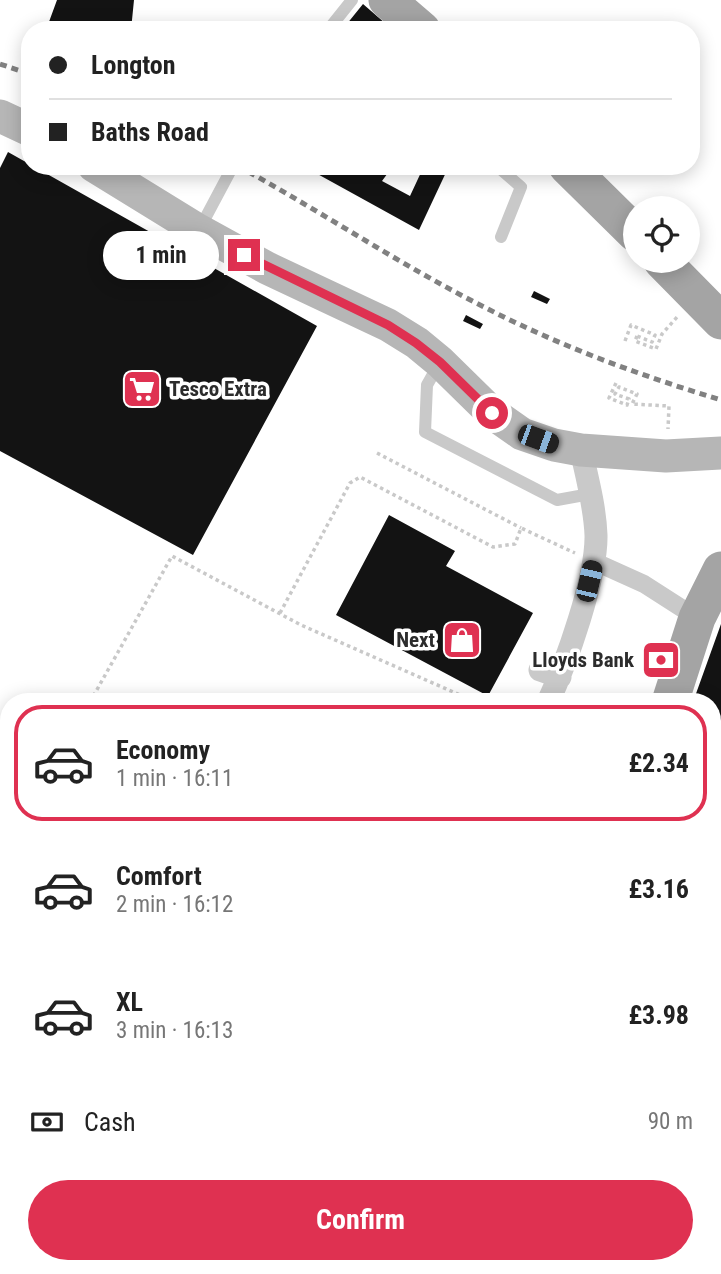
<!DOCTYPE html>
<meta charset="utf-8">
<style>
:root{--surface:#fff;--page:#f2f2f2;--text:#222;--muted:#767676;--line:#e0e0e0;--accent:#df3151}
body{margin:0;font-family:"Roboto Condensed",sans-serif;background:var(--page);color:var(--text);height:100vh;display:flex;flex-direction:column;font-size:26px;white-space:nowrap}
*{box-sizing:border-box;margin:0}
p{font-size:23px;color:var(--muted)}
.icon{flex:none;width:38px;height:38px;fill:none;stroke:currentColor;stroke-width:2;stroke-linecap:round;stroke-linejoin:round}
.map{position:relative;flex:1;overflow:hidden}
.side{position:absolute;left:0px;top:693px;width:721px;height:581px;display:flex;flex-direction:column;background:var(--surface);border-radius:28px 28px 0 0;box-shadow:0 4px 18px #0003}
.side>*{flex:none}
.hud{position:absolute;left:21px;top:21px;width:679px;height:154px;border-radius:28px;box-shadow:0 4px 18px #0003;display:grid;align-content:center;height:154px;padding:0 28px;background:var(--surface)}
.tools{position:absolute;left:623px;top:196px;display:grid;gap:14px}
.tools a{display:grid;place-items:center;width:77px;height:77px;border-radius:50%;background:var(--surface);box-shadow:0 4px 18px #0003;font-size:35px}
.end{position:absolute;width:32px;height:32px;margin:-16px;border:9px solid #df3151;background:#fff;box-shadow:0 0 0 4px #fff}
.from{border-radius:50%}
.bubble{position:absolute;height:49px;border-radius:24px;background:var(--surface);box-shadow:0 4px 18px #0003;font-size:23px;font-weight:700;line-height:49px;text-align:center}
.car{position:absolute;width:21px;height:42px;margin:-21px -10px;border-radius:9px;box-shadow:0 0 5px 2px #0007;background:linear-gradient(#222 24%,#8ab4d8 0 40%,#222 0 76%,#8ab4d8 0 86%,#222 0)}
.hud b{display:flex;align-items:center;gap:24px;height:66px;font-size:26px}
.hud b+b{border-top:2px solid var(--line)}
.hud i{width:18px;height:18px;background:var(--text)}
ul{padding:12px 0 0;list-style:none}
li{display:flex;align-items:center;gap:21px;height:116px;margin:0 14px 10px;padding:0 14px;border:4px solid transparent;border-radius:28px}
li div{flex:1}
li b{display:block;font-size:26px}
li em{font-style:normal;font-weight:700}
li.selected{border-color:var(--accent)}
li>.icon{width:63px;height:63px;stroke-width:1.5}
.pay{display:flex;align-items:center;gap:18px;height:77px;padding:0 28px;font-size:26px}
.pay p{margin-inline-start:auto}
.cta{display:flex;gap:14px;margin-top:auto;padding:14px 28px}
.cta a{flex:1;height:80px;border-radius:42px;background:var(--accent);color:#fff;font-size:28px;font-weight:700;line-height:80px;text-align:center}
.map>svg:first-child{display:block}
.building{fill:#131313}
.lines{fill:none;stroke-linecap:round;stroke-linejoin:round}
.path{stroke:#c9c9c9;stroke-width:3.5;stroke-dasharray:3.5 3.5;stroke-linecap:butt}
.service{stroke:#c9c9c9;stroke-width:12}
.pedestrian{stroke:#c9c9c9;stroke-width:18}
.minor{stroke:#c9c9c9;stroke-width:23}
.tertiary{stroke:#c9c9c9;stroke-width:30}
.secondary{stroke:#b6b6b6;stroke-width:33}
.primary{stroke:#a4a4a4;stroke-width:37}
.trunk{stroke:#9c9c9c;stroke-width:38}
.rail{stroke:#818181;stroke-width:5;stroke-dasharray:7 5;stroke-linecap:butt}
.route{stroke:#df3151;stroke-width:9}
.labels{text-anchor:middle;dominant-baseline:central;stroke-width:7;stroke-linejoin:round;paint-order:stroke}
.poi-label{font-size:21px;font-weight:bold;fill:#2c2c2c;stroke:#fff;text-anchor:end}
</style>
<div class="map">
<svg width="721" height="1274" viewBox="0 0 721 1274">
<rect width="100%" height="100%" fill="#fff"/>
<path class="building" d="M 57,0 L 134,0 L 131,30 L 46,30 Z
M 363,4 L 393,30 L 342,30 Z
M 8,152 L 317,326 L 193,555 L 0,451 L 0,168 Z
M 303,166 L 393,166 L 382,181 L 410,196 L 424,166 L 449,166 L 419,230 Z
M 534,291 L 550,299 L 547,304 L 531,297 Z
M 466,315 L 483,324 L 480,329 L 463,321 Z
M 389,515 L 455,551 L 446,566 L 533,613 L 488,696 L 336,615 Z
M 721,624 L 721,794 L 712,798 L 712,702 L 693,702 Z
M 712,922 L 721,922 L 721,945 L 712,944 Z
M 712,974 L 721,974 L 721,1022 L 712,1023 Z
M 712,1136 L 721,1160 L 721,1220 L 712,1225 Z
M 0,1186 L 9,1201 L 9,1241 L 0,1246 Z
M 330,1265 L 545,1265 L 549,1274 L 334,1274 Z
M 625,1265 L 668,1265 L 672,1274 L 649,1274 L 647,1269 L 637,1274 L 623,1274 L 620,1268 Z"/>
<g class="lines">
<path class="path" d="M 637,336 L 635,341 L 656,349 L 662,334 L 678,316
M 625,341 L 631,325 L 655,335 L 652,342 L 637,336
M 616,383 L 609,398 L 627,405 L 629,399 L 615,394 L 619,387 L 637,394 L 632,404 L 669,406 L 668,429
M 377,453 L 521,528
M 280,613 L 350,483 L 360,477 L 493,547 L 515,544 L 521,528 L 575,553
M 90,702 L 172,556 L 301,625 L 476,702"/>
<path class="service" d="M 328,30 L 352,0
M 497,166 L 521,187 L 501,237
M 200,228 L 233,166
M 440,362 L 427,385 L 425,432 L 557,500 L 590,494
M 712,1252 L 721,1249
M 313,1265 L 321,1274
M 278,1274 L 282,1265"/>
<path class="pedestrian" d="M 593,561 L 644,584 L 697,618
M 712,961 L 721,961"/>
<path class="minor" d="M 540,670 L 560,677
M 548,702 C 566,664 597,577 596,535 C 595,507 587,477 581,450
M 712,818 L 721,813"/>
<path class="tertiary" d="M 0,1109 L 9,1111"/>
<path class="secondary" d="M 0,116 L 30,130
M 94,166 L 198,230 L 267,268 L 388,325 L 417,343 L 440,362 L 492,413 L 522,434 L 554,445 L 581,450 L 666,456 L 721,453"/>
<path class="primary" d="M 387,0 L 422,30
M 567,166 L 635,233
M 662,261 L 721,321
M 670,702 L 697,618 L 721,570
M 0,818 L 9,834
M 0,1061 L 9,1083
M 109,1265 L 114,1274
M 234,1265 L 241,1274
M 682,1265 L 687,1274"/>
<path class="trunk" d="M 0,895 L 9,913
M 0,979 L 9,997
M 146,1265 L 151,1274
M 189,1265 L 194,1274"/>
<path class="rail" d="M 0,64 L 30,74
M 238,166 C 322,212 402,266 488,309 C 562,347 642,376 721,400"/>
</g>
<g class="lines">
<path class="route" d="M 244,255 L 388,325 L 416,343 L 440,362 L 492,413"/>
</g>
<defs>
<g id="supermarket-square" transform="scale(2.0125)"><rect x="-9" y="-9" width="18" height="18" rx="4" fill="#df3151" stroke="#fff"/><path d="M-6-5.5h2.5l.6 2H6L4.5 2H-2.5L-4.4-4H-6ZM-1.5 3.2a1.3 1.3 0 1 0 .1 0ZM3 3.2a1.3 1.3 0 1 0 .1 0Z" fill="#fff"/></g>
<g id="shop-square" transform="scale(2.0125)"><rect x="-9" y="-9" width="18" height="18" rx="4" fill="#df3151" stroke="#fff"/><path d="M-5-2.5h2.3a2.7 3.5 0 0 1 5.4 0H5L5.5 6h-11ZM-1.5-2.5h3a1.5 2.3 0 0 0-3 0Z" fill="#fff"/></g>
<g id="bank-square" transform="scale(2.0125)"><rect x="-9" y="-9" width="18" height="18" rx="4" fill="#df3151" stroke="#fff"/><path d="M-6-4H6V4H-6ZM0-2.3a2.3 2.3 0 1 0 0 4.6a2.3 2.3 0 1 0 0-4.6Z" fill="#fff"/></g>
</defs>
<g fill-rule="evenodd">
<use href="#supermarket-square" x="142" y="389"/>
<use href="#shop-square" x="462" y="640"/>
<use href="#bank-square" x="661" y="660"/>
</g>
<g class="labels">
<g class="poi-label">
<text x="169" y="389" text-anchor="start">Tesco Extra</text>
<text x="435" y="640">Next</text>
<text x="634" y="660">Lloyds Bank</text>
</g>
</g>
</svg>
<div class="tools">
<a><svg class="icon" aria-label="locate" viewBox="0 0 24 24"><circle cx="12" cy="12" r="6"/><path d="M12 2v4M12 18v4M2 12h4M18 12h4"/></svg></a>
</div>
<i class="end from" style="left:492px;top:413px"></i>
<i class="end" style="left:244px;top:255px"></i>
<div class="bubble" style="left:103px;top:231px;width:116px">1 min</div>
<i class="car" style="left:538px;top:439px;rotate:110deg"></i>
<i class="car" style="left:589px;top:581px;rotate:13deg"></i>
<div class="hud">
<b><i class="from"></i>Longton</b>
<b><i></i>Baths Road</b>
</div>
<section class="side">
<ul>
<li class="selected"><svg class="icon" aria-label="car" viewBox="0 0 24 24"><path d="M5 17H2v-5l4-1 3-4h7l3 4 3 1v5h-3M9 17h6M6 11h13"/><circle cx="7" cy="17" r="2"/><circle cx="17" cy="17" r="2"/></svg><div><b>Economy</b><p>1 min · 16:11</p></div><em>£2.34</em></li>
<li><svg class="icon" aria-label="car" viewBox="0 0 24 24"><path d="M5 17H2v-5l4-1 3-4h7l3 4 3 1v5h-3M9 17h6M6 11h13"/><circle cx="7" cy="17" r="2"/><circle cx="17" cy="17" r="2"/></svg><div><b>Comfort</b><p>2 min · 16:12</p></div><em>£3.16</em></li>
<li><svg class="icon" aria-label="car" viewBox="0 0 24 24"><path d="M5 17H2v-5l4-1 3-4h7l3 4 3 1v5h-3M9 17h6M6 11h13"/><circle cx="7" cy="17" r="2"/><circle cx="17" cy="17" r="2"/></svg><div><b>XL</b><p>3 min · 16:13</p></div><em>£3.98</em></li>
</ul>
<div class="pay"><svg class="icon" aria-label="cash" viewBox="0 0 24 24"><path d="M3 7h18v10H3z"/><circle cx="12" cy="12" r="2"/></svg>Cash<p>90 m</p></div>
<div class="cta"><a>Confirm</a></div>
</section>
</div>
